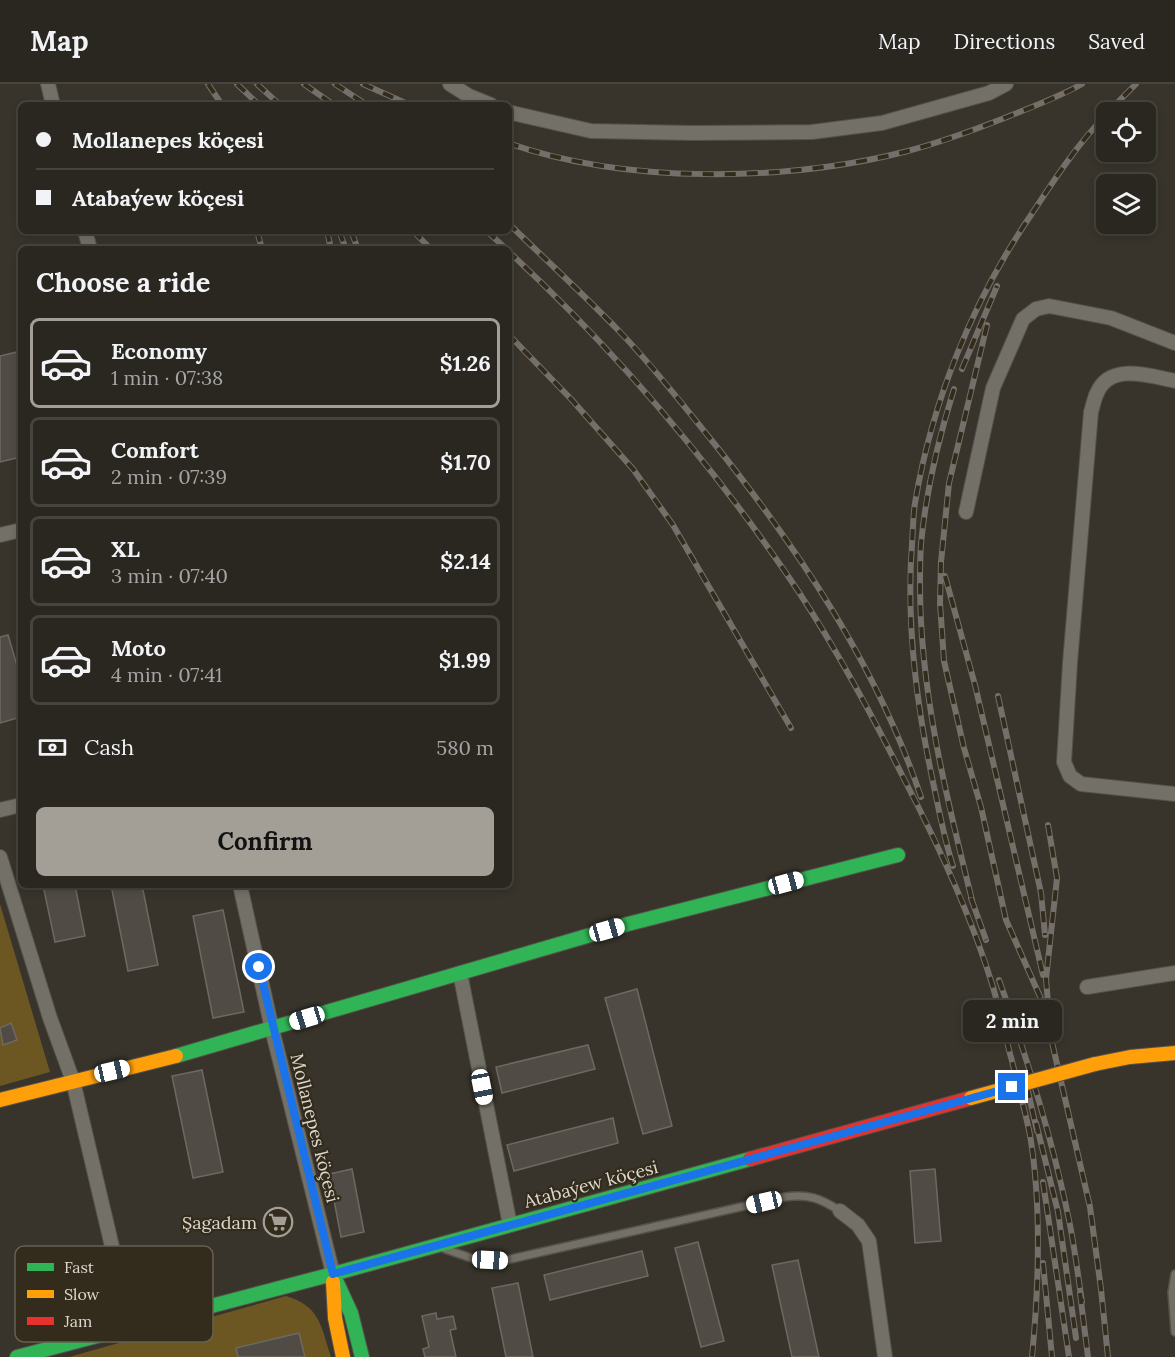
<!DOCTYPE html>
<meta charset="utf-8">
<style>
:root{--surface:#2a2720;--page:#322f29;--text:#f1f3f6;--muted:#a5a5a5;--line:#46443e;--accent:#a39f96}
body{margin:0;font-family:Lora,serif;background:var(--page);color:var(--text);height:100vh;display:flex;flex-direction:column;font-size:22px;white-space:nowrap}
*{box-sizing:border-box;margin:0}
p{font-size:20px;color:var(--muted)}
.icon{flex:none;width:33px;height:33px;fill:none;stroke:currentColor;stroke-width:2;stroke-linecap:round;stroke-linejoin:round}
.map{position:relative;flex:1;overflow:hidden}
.side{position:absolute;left:18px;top:162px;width:494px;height:642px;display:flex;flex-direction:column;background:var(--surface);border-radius:9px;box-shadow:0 3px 9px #0003,0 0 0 2px var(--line)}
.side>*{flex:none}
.guide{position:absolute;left:18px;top:18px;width:494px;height:132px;border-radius:9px;box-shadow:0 3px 9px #0003,0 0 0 2px var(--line);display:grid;align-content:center;height:132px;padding:0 18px;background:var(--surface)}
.tools{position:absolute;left:1096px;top:18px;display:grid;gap:12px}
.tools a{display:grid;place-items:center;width:60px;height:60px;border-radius:9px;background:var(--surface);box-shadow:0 3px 9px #0003,0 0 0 2px var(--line);font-size:30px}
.end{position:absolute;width:27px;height:27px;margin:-14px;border:8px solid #1a73e8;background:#fff;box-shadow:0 0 0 3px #fff}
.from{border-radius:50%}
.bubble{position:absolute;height:42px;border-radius:9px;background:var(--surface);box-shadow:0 3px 9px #0003,0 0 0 2px var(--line);font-size:20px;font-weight:700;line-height:42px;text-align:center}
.car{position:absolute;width:18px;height:36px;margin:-18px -9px;border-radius:8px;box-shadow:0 0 4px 2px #0007;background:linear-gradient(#fff 24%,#345 0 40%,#fff 0 76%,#345 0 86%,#fff 0)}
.guide b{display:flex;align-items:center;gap:21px;height:57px;font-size:22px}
.guide b+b{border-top:2px solid var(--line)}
.guide i{width:15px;height:15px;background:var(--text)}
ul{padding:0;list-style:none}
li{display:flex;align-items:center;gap:18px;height:90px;margin:0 12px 9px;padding:0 6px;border:3px solid var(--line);border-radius:9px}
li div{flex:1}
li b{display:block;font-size:22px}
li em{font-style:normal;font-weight:700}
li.selected{border-color:var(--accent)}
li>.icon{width:54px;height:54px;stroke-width:1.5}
h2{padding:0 18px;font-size:27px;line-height:72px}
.pay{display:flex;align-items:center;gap:15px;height:66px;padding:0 18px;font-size:22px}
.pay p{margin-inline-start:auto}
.primary-button{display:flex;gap:12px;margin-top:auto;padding:12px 18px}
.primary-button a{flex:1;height:69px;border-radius:9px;background:var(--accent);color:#111;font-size:24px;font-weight:700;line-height:69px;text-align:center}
header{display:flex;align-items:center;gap:36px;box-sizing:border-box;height:84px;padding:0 30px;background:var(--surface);border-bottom:2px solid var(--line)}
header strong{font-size:28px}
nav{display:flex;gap:33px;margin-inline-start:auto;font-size:21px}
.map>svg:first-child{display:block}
.green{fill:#6c5723}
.building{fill:#504c45;stroke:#6d6962;stroke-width:1.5}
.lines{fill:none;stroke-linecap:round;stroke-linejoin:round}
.lane-casing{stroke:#545149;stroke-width:10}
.street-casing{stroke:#545149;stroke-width:16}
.fast-casing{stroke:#545149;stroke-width:16}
.slow-casing{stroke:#545149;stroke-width:16}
.jam-casing{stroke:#545149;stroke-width:16}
.lane{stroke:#737067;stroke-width:7}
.street{stroke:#737067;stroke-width:14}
.fast{stroke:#30b455;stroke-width:14}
.slow{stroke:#ff9f0a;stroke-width:14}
.jam{stroke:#e5322d;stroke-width:14}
.rail-casing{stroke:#747069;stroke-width:6}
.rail{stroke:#332c1c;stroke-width:4;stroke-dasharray:11;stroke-linecap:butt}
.slow-bridge-casing{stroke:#545149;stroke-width:16;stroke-linecap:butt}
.slow-bridge{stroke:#ff9f0a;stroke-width:14}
.route{stroke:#1a73e8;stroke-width:8}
.labels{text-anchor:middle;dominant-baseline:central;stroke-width:4.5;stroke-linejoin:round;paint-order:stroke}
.street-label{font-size:18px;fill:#ddd8cf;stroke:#332c1c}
.poi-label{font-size:18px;fill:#ddd8cf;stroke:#332c1c;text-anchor:end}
.key{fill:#332c1c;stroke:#666052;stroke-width:1.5}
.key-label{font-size:16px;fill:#ddd8cf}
</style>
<header>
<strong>Map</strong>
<nav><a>Map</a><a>Directions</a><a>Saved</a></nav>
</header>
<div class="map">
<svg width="1175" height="1273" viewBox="0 0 1175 1273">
<rect width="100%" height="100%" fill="#38342b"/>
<path class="green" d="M 0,820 L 50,988 L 0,1002 Z
M 286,1212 C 320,1222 321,1242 331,1273 L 69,1273 Z"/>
<path class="building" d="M 21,267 L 21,373 L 0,378 L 0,272 Z
M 8,551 L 21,595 L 21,633 L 0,639 L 0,553 Z
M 43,801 L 75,801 L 85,852 L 55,858 Z
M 111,801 L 142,801 L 158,881 L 128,887 Z
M 223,826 L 244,928 L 213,934 L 193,832 Z
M 637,905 L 672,1042 L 643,1050 L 605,914 Z
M 11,939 L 17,956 L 3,961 L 0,944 Z
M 588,961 L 595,985 L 502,1009 L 496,983 Z
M 202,986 L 223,1088 L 193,1094 L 172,992 Z
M 613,1034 L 618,1059 L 514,1087 L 507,1061 Z
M 352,1085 L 364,1148 L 341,1153 L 329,1090 Z
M 935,1085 L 941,1157 L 915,1159 L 910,1087 Z
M 698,1158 L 724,1257 L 701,1263 L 675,1164 Z
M 642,1167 L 648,1192 L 550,1216 L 544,1191 Z
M 798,1176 L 819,1273 L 792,1273 L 772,1181 Z
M 518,1199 L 533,1273 L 506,1273 L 492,1204 Z
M 436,1229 L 437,1235 L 453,1232 L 456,1245 L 450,1246 L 456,1273 L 425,1273 L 423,1265 L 429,1263 L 422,1232 Z
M 299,1249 L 305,1273 L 238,1273 L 236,1264 Z"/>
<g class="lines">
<g class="lane-casing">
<path id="lane" d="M 445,1165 L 474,1175 L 506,1176 L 785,1113 C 809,1110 820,1114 840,1127
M 1175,1190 L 1172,1208 L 1175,1248"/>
</g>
<g class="street-casing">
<path id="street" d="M 48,0 L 53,21
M 450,0 L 469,12 L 491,21
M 508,28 L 591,47 L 692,49 L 812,48 L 882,39 L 989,9 L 1006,0
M 85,147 L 90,165
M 1175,297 C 1150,292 1110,278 1097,309 C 1094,315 1093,322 1091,328 L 1070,579 L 1064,678 L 1070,692 L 1081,700 L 1175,710
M 966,428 L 993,304 L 1023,235 L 1036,225 L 1049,222 L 1111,234 L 1175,259
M 0,451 L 21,446
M 0,726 L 21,721
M 0,773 L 50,934 L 73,997 L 131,1243
M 240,801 L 272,945 L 333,1190
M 460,889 L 510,1141
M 1087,903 L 1175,889
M 840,1127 L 858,1141 L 869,1157 L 885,1273"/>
</g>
<g class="fast-casing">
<path id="fast" d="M 176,972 L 628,840 L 898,771
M 333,1190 L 351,1229 L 362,1273
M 17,1273 L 333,1190 L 750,1075"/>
</g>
<g class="slow-casing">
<path id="slow" d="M 1095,980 L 1130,973 L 1175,969
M 0,1016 L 176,972
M 333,1198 L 335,1234 L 343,1273"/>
</g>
<g class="jam-casing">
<path id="jam" d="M 750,1075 L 971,1014"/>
</g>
<use href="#lane" class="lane"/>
<use href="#street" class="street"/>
<use href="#fast" class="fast"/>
<use href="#slow" class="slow"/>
<use href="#jam" class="jam"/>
<g class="rail-casing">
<path id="rail" d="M 208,0 L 222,21
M 237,0 L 259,21
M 257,0 L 280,21
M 304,0 L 334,21
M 335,0 L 367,21
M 363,0 L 410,21
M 1108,28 L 1136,0
M 508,59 C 625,100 784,98 904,68 C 939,59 974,46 1007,33 C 1032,23 1059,13 1082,0
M 508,139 C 545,175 583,210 619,247 C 653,282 683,321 713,358 C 799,466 877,582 921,713
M 257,147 L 262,165
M 327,147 L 331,165
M 339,147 L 346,165
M 351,147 L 358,165
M 413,147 L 431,165
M 487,147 L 506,165
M 508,167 C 613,264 705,372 786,489 C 830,553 868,623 903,693 C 938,760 971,831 993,903 C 1000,927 1005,952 1012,977 C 1018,1002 1025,1026 1030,1051 C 1042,1123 1039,1200 1032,1273
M 987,241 L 949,399 L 941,478 L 940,519 L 944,577 L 964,664 L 981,723 L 1006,836 L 1050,935
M 508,250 L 571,315 L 633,385 L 673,441 L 791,644
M 962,285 L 997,202
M 954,305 C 938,356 926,407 921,460 C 920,474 920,488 920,501 C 920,609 947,716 973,820
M 945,492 L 975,601 L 1043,891
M 998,612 L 1041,809 L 1045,851
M 1048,741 L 1057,794 L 1046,895 L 1051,954 L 1090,1123 L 1101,1205 L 1108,1273
M 953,782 C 944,754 939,726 933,698 C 916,619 906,540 912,460 C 913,446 913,432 915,419 C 932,317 973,216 1031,131 C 1054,96 1078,59 1107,30
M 971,814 L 986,856
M 999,896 C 1028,976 1053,1057 1070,1141 C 1075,1166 1078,1192 1082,1218
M 1027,1003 L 1037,1047
M 1036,1039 L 1058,1128 L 1076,1254
M 1043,1098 L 1069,1273
M 1043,1179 L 1052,1273
M 1080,1209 L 1088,1273"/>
</g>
<use href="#rail" class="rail"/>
<g class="slow-bridge-casing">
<path id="slow-bridge" d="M 971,1014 L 1095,980"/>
</g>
<use href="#slow-bridge" class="slow-bridge"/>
</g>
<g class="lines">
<path class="route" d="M 259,883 L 333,1190 L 1012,1003"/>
</g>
<defs>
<g id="supermarket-ring" transform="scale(1.5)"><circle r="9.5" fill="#332c1c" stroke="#a39f96" stroke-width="1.5"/><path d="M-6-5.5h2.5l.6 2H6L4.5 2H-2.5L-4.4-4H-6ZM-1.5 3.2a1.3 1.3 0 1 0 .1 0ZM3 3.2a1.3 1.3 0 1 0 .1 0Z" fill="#a39f96"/></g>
</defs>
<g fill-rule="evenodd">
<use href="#supermarket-ring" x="278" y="1138"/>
</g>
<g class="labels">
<g class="street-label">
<text transform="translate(315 1044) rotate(76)">Mollanepes köçesi</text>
<text transform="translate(591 1100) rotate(-15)">Atabaýew köçesi</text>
</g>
<g class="poi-label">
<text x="257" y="1138">Şagadam</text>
</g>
</g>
<rect x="15" y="1162" width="198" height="96" rx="9" class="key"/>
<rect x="27" y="1179" width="27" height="8" fill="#30b455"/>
<rect x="27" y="1206" width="27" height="8" fill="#ff9f0a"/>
<rect x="27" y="1233" width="27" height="8" fill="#e5322d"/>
<g class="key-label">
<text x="64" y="1189">Fast</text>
<text x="64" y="1216">Slow</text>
<text x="64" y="1243">Jam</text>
</g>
</svg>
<div class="tools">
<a><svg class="icon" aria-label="locate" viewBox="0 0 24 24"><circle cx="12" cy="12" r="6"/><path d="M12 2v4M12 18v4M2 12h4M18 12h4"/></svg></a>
<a><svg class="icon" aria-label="layers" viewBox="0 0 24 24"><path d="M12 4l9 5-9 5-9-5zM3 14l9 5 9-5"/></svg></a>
</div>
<i class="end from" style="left:259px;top:883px"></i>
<i class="end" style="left:1012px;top:1003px"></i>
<div class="bubble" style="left:963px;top:916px;width:99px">2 min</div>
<i class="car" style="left:786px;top:799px;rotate:75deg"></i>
<i class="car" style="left:607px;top:846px;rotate:74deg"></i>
<i class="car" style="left:307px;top:934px;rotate:253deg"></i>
<i class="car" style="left:112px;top:987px;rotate:77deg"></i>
<i class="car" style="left:482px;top:1003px;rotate:169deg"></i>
<i class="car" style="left:764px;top:1118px;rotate:257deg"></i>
<i class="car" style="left:490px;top:1176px;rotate:93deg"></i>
<div class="guide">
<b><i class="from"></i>Mollanepes köçesi</b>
<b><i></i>Atabaýew köçesi</b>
</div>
<section class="side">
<h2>Choose a ride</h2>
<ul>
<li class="selected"><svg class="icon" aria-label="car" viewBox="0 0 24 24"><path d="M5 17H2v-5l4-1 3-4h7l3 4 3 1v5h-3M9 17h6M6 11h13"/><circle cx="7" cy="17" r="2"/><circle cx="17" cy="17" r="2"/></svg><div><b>Economy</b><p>1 min · 07:38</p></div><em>$1.26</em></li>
<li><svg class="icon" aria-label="car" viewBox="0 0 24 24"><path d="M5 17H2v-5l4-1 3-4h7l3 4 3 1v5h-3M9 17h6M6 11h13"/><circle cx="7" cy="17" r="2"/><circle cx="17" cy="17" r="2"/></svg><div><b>Comfort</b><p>2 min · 07:39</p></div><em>$1.70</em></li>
<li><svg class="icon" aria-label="car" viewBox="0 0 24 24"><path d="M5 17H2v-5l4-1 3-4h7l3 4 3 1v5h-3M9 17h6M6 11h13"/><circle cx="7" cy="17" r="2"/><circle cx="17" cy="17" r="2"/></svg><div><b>XL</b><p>3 min · 07:40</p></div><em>$2.14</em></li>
<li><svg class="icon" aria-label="car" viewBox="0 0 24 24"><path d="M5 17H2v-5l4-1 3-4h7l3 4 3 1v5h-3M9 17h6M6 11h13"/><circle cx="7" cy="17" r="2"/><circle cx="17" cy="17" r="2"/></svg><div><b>Moto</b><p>4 min · 07:41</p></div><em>$1.99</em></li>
</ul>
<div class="pay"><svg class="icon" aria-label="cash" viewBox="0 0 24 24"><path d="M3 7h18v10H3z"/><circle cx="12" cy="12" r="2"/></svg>Cash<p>580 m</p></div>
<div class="primary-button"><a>Confirm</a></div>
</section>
</div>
